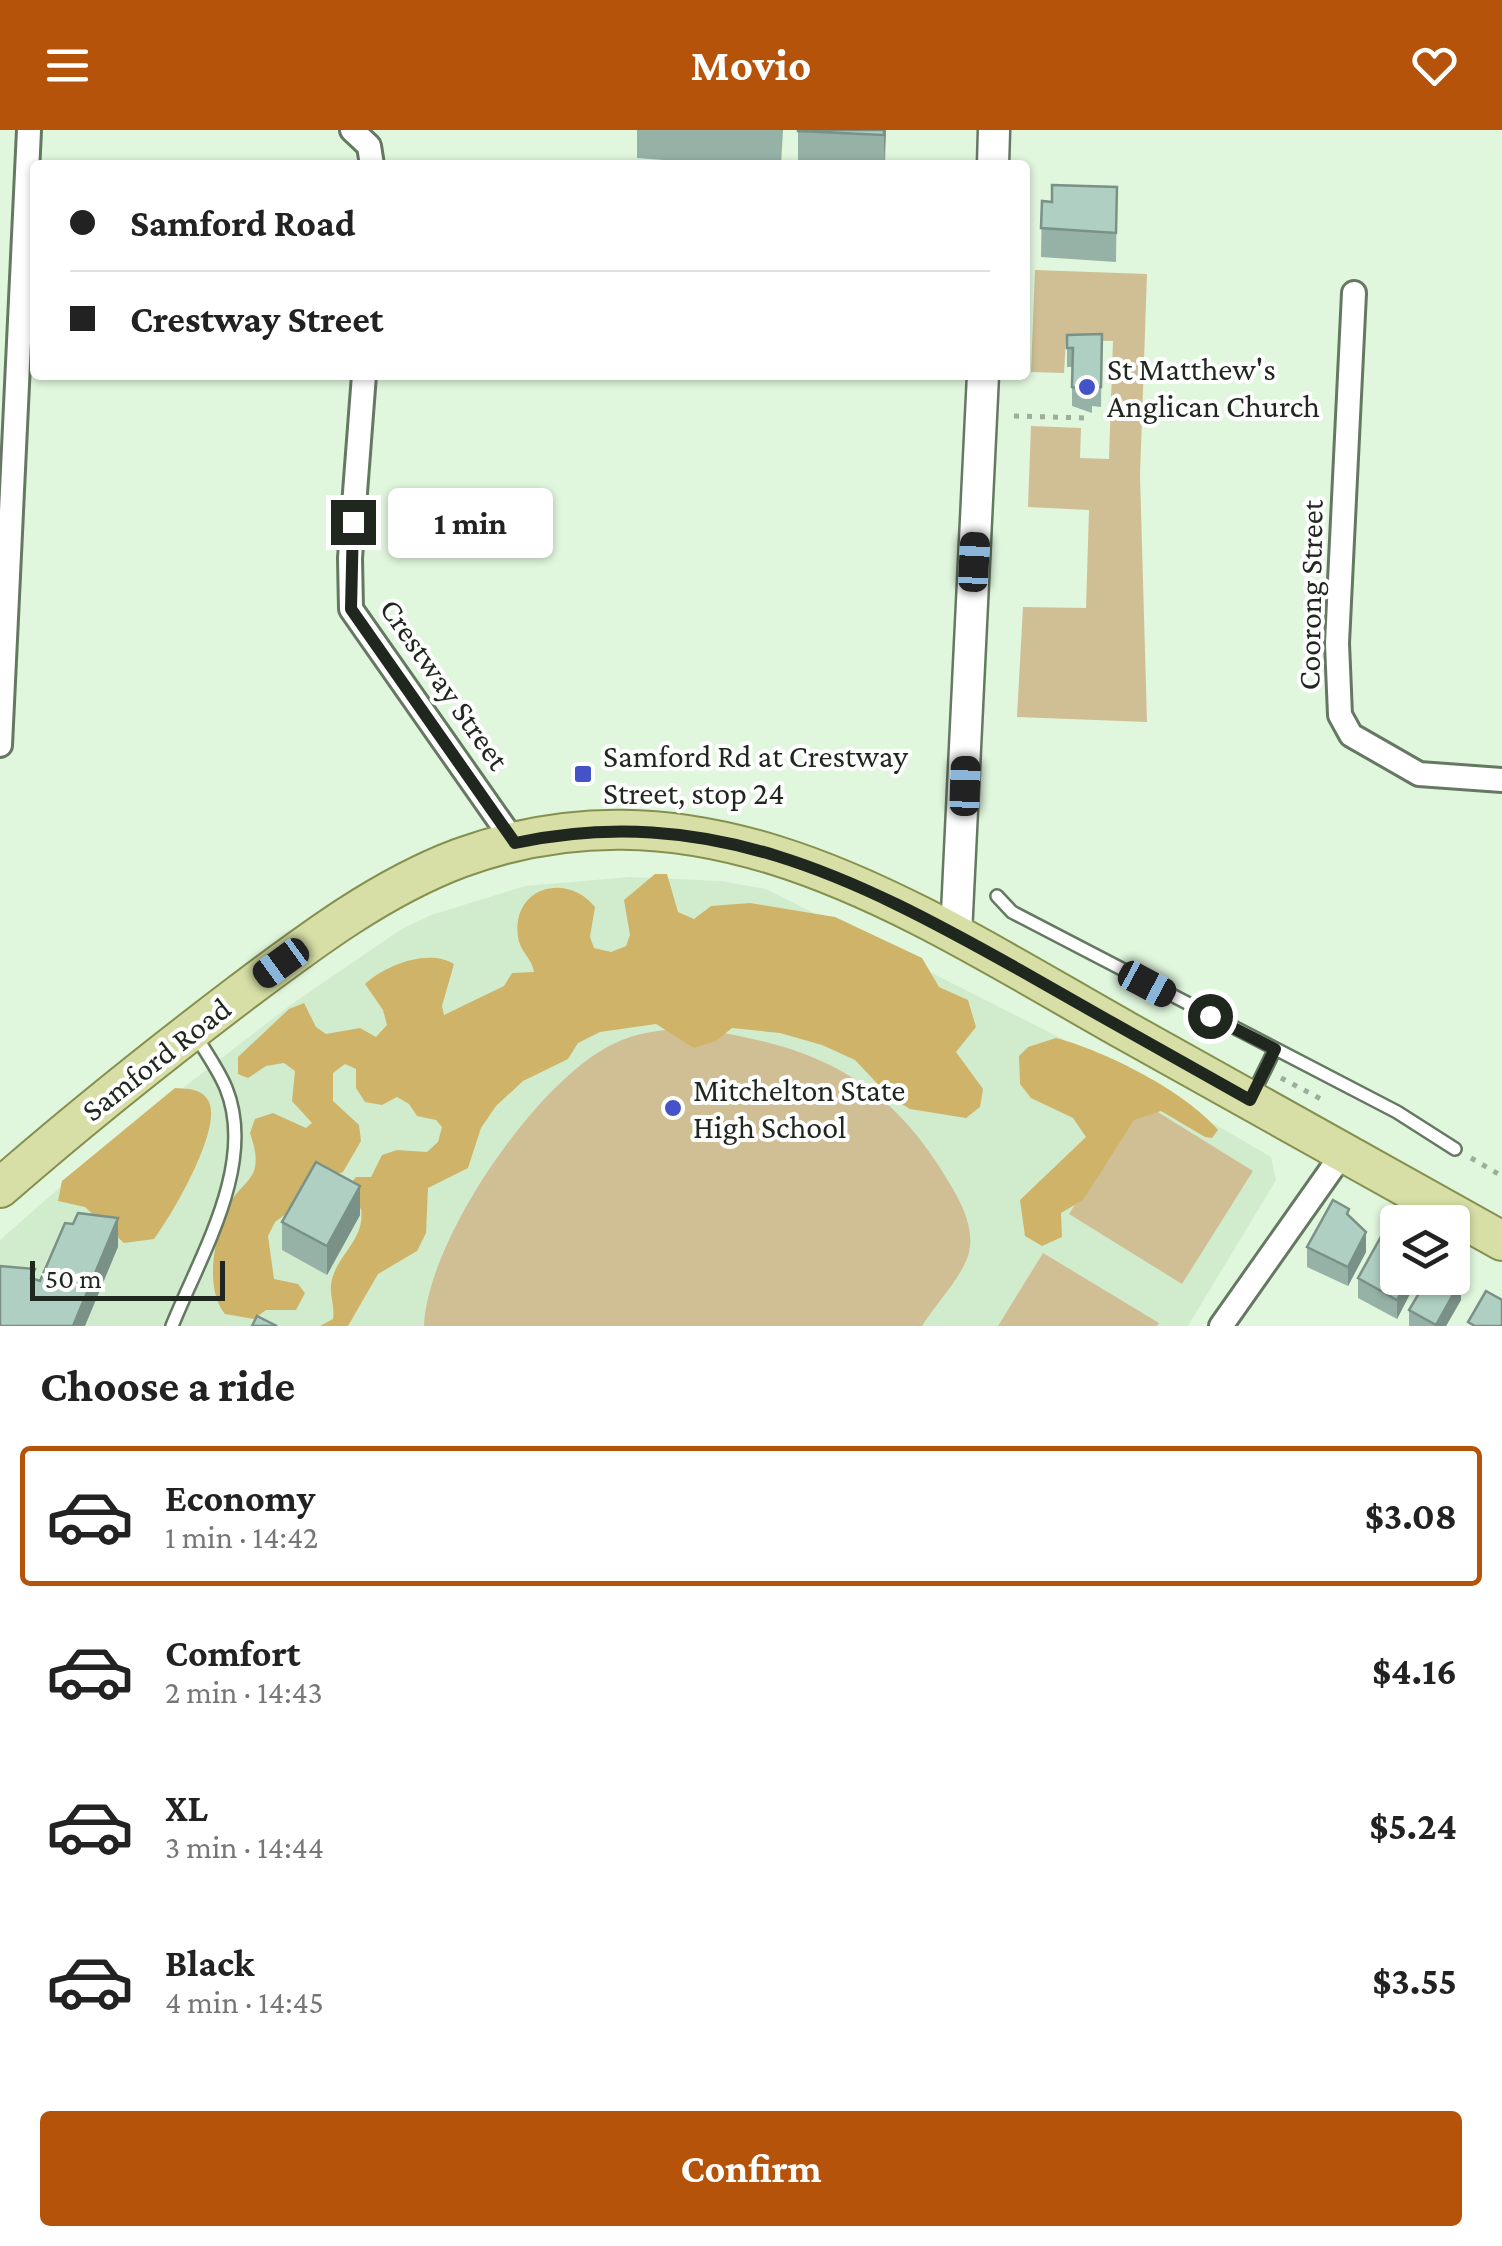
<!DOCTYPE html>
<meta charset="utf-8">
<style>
:root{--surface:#fff;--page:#f2f2f2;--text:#222;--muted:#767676;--line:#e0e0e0;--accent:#b45309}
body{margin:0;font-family:"Crimson Pro",serif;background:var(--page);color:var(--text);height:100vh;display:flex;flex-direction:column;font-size:38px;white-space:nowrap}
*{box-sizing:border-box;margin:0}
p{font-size:32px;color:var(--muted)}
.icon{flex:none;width:55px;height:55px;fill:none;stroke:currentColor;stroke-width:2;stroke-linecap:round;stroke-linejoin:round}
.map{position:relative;height:1196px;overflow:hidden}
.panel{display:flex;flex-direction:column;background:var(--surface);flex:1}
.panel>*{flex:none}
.hud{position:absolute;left:30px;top:30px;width:1000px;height:220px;border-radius:10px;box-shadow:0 2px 8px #0004;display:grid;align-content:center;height:220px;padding:0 40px;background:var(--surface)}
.tools{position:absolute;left:1380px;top:1075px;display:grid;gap:20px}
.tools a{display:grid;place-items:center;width:90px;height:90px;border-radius:10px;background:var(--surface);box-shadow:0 2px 8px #0004;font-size:50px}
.scale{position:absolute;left:30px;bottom:25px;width:195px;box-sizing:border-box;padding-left:10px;border:5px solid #1f271e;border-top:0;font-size:28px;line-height:35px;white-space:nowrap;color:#1f271e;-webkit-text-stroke:8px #fff;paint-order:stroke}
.end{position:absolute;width:45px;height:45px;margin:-22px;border:12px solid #1f271e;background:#fff;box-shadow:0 0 0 5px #fff}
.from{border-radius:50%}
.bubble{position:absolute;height:70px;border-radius:10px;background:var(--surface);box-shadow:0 2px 8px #0004;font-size:32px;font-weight:700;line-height:70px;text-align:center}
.car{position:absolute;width:30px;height:60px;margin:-30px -15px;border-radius:12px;box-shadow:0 0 8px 2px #0007;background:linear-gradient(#222 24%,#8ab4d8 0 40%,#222 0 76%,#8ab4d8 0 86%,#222 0)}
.hud b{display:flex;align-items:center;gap:35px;height:95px;font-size:38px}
.hud b+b{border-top:2px solid var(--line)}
.hud i{width:25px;height:25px;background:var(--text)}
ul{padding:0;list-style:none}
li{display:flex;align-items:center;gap:30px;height:140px;margin:0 20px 15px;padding:0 20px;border:5px solid transparent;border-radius:10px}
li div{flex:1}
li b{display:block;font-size:38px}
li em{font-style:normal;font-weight:700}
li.on{border-color:var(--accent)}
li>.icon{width:90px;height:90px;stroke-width:1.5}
h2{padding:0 40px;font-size:45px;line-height:120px}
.action{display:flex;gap:20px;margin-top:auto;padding:20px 40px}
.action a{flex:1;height:115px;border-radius:10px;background:var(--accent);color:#fff;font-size:40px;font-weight:700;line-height:115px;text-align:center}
header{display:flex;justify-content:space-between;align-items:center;height:130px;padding:0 40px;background:var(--accent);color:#fff;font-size:45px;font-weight:700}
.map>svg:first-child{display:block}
.built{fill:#d1eccd}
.green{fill:#d0bf94}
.forest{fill:#cfb368}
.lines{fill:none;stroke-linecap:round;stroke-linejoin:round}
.service-casing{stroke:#657862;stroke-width:16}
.minor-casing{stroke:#657862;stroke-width:28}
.tertiary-casing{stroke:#657862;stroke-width:35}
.primary-casing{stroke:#85904f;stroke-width:42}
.path{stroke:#9cad9a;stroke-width:5;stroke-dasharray:5 8;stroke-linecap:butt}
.service{stroke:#fff;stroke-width:11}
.minor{stroke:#fff;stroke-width:22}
.tertiary{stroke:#fff;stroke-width:30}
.primary{stroke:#d7dfa6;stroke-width:38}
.wall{fill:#96b2a6}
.shaded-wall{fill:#7a9187}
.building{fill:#aecfc1;stroke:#7a9187;stroke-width:2.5}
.route{stroke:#1f271e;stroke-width:12}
.poi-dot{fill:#4453c7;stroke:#fff;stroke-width:4}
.labels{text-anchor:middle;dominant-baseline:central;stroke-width:8;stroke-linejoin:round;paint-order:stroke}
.poi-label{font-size:32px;fill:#1f271e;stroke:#fff;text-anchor:start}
.street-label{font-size:32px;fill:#1f271e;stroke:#fff}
</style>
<header><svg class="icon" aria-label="menu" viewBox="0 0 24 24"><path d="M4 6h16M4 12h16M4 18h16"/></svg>Movio<svg class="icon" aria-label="heart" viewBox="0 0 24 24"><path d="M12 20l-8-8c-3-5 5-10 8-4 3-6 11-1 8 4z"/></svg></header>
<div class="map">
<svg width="1502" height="1196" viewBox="0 0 1502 1196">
<rect width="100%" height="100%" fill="#e0f6dd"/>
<path class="built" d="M 630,747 L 721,751 L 766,759 L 1112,934 L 1271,1027 L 1276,1050 L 1188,1196 L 0,1196 L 0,1110 L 100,1022 L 289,876 L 400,800 L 431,785 L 525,756 Z"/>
<path class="green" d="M 1035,140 L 1147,144 L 1140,345 L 1147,592 L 1017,587 L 1023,477 L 1086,478 L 1089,380 L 1028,377 L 1031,296 L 1081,298 L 1080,328 L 1109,329 L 1113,211 L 1066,210 L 1064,243 L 1031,242 Z
M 688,898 C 809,913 887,945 950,1054 C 962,1074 976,1101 968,1126 C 960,1149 935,1175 922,1196 L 424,1196 C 427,1111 536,951 613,914 C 637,902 661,900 688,898 Z
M 1140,971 L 1253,1041 L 1182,1154 L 1069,1084 Z
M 1043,1123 L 1159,1193 L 1157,1196 L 998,1196 Z"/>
<path class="forest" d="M 655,744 L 667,744 L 678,782 L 694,789 L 711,776 L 750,773 L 835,787 L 922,828 L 939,857 L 968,870 L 976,897 L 956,922 L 983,959 L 980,977 L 966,988 L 910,979 L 890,967 L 855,930 L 822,915 L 780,903 L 732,898 L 716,911 L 694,918 L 656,894 L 600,902 L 578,913 L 568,929 L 523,951 L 496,976 L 481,998 L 468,1038 L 428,1058 L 426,1103 L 417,1121 L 378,1144 L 348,1196 L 320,1196 L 333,1189 C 335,1176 330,1167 331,1156 C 333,1127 366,1111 361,1079 L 352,1071 L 348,1057 L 356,1047 L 371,1047 L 382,1025 L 397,1020 L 427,1022 L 438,1012 L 442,997 L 436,990 L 417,986 L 409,974 L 397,967 L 382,975 L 365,972 L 356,958 L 356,939 L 345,934 L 333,943 L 333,971 L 359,995 L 361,1011 L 343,1042 L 310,1054 L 297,1064 L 291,1080 L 275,1092 L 268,1106 L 274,1149 L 298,1154 L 305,1163 L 296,1180 L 266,1180 L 254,1189 L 225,1184 C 203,1157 215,1101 231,1072 C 236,1061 250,1052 254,1041 C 258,1028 254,1015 250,1003 L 255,989 L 273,983 L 306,998 L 312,993 L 292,971 L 295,941 L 284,933 L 266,936 L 248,948 L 238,944 L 238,927 L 289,879 L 304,873 L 316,897 L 326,904 L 360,898 L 376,907 L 387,895 L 383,880 L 365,854 C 385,835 429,818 454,834 L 442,876 L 444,885 L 504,856 L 512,843 L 534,842 C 532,828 520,822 518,807 C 511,758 566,741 595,777 L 590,807 L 594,818 L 611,822 L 626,816 L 630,805 L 624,770 Z
M 1056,908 C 1105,921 1185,961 1218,1000 L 1212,1008 L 1205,1007 L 1161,981 L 1134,990 L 1083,1070 L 1061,1083 L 1062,1107 L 1042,1116 L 1025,1106 L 1020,1070 L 1086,1007 L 1073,988 L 1031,968 L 1020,954 L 1019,926 L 1028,917 Z
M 175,958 C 188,959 202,958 209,972 C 222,1000 171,1087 154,1109 L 124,1113 L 85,1077 L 58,1071 L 62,1051 Z"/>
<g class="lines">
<g class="service-casing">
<path id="service" d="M 997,766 L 1012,782 L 1397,982 L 1455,1019
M 1252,966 L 1275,919
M 172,1196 C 200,1126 257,1034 226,958 C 218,939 205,921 194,903"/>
</g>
<g class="minor-casing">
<path id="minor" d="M 352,0 L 369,16 L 372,35
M 1354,163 L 1337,513 L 1340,585 L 1351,605 L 1419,644 L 1502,650
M 364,245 L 350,428 L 351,479 L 515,713
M 0,615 L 29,0
M 1221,1196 L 1343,1023"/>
</g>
<g class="tertiary-casing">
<path id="tertiary" d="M 993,35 L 994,0
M 956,804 L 983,245"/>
</g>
<g class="primary-casing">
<path id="primary" d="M 0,1058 C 78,990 158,926 241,863 C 309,812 380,758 460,728 C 709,637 918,784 1126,901 C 1252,971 1377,1042 1502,1111"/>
</g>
<path class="path" d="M 1014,286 L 1086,288 L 1086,283
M 1281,948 L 1323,970
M 1471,1028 L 1502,1046"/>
<use href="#service" class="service"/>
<use href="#minor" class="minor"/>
<use href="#tertiary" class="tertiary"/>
<use href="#primary" class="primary"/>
</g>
<path class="wall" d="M 637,0 L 783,0 L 781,35 L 732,35 L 637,28 Z
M 798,0 L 886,0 L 885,35 L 798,35 Z
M 1117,57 L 1116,132 L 1041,127 L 1042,71 L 1052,72 Z
M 1102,204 L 1101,277 L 1092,276 L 1092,283 L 1072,276 L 1072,237 L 1067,237 L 1067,205 Z
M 360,1085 L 327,1145 L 282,1120 L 282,1092 Z
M 1349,1087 L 1366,1122 L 1348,1156 L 1307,1137 L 1307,1117 Z
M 1358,1148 L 1412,1148 L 1412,1160 L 1397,1189 L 1358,1168 Z
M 1461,1170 L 1446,1196 L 1409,1196 L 1409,1180 Z"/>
<path class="shaded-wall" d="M 884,0 L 886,0 L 884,35 Z
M 360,1056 L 360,1085 L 327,1145 L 327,1116 Z
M 118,1088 L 118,1117 L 85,1196 L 73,1196 Z
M 1366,1102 L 1366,1122 L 1348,1156 L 1348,1137 Z
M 1409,1148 L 1412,1148 L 1412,1160 L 1397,1189 L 1397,1170 Z
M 1461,1150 L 1461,1170 L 1446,1196 L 1436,1196 Z"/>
<path class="building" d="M 798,0 L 884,0 L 884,5 L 798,1 Z
M 1052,55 L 1117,57 L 1116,103 L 1041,98 L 1042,71 L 1052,72 Z
M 1102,204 L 1101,257 L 1092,257 L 1092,263 L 1072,257 L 1073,218 L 1067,218 L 1067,205 Z
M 316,1032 L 360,1056 L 327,1116 L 282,1092 Z
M 1333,1070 L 1349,1079 L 1347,1084 L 1366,1102 L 1348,1137 L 1307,1117 Z
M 78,1083 L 118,1088 L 73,1196 L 0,1196 L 0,1136 L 35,1139 L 31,1148 L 40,1151 L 65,1093 L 73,1094 Z
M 1383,1103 L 1398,1111 L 1398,1126 L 1395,1131 L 1398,1132 L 1398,1148 L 1409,1148 L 1397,1170 L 1358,1148 Z
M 1452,1146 L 1461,1150 L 1436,1195 L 1409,1180 L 1428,1148 L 1452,1148 Z
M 1486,1161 L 1502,1170 L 1502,1196 L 1475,1196 L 1468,1192 Z
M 257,1186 L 277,1196 L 252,1196 Z"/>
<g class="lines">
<path class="route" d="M 353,392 L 351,479 L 515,713 C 708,672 854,747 1018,839 C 1095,883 1173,927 1250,970 L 1275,919 L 1210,886"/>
</g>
<g class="poi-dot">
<circle cx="1087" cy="257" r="10"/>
<rect x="573" y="634" width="20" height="20" rx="5"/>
<circle cx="673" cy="978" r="10"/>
</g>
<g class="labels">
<g class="poi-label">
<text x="1107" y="239">St Matthew's<tspan x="1107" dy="37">Anglican Church</tspan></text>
<text x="603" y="626">Samford Rd at Crestway<tspan x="603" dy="37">Street, stop 24</tspan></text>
<text x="693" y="960">Mitchelton State<tspan x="693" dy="37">High School</tspan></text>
</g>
<g class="street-label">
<text transform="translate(1310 465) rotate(-89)">Coorong Street</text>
<text transform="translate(445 554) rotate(55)">Crestway Street</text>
<text transform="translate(156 929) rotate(-38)">Samford Road</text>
</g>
</g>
</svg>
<div class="tools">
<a><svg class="icon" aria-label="layers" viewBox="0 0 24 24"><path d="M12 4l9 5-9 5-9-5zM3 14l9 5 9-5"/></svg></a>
</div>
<div class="scale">50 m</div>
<i class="end from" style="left:1210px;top:886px"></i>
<i class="end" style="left:353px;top:392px"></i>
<div class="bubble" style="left:388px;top:358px;width:165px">1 min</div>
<i class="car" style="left:974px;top:432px;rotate:3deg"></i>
<i class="car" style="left:965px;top:656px;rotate:2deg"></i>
<i class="car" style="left:281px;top:833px;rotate:234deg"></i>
<i class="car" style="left:1147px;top:854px;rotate:118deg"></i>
<div class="hud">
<b><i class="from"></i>Samford Road</b>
<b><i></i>Crestway Street</b>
</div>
</div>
<section class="panel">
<h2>Choose a ride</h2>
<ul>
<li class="on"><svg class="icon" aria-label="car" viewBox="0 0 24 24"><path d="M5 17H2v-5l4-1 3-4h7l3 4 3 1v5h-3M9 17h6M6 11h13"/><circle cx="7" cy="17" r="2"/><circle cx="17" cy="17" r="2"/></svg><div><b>Economy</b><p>1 min · 14:42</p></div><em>$3.08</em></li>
<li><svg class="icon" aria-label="car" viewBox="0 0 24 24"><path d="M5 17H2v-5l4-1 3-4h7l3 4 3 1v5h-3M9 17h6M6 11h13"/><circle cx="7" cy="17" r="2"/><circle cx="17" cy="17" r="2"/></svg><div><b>Comfort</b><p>2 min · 14:43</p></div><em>$4.16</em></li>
<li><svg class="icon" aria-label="car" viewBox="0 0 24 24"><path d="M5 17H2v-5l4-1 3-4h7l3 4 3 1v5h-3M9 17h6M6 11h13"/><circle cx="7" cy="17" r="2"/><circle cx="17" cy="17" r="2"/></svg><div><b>XL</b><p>3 min · 14:44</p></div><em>$5.24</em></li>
<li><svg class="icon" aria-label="car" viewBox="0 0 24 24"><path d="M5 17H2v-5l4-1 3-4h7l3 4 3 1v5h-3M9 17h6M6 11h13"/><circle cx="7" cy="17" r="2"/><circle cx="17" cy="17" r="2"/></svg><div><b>Black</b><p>4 min · 14:45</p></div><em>$3.55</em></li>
</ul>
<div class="action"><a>Confirm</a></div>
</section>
